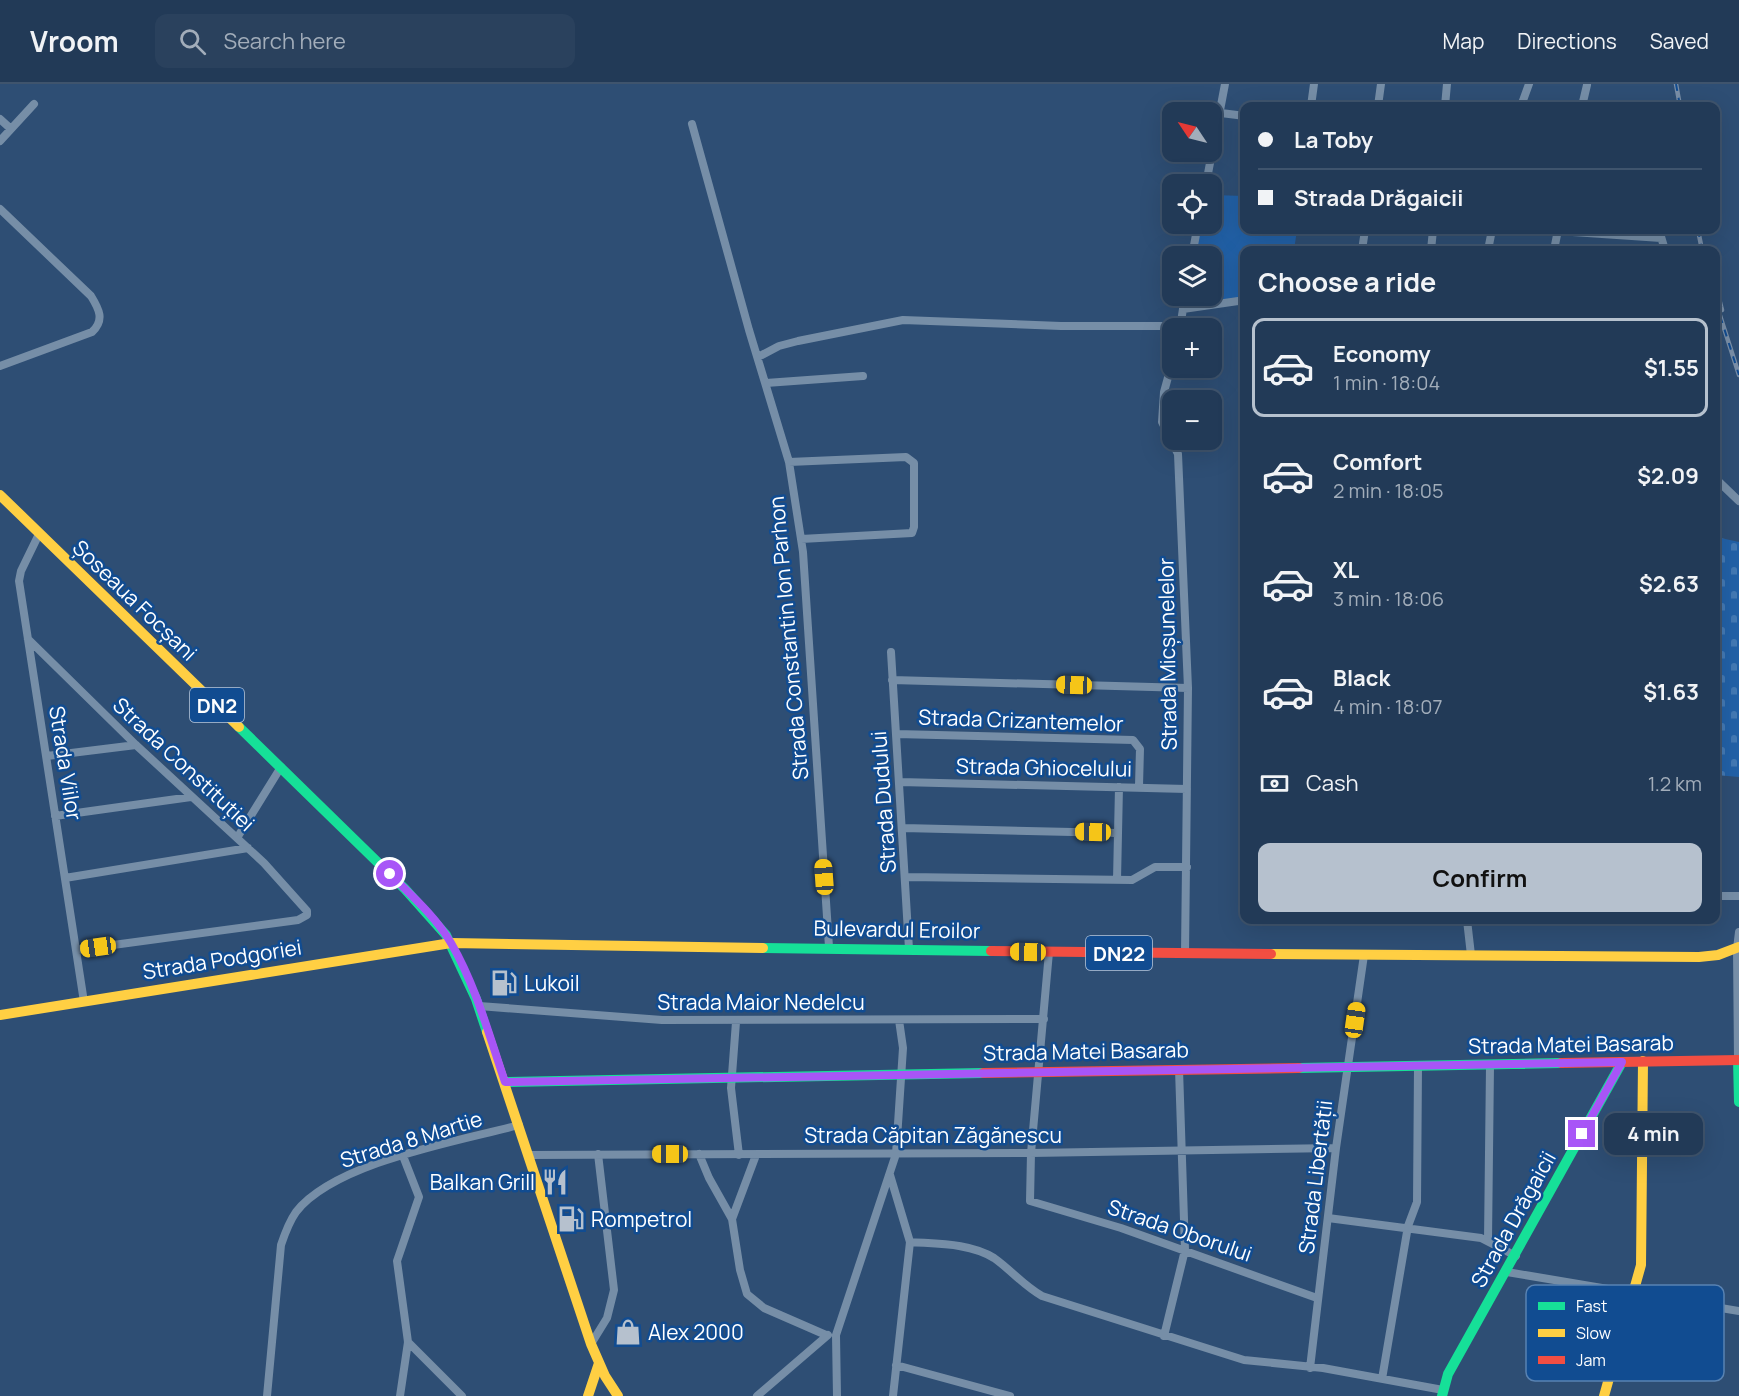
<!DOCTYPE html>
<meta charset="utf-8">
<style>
:root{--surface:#223a57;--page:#2a415d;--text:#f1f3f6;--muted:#a2adba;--line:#3f546d;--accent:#b6c1ce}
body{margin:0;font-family:Manrope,sans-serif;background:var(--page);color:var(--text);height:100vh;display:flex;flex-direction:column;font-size:22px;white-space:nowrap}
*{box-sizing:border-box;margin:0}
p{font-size:20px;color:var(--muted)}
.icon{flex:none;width:33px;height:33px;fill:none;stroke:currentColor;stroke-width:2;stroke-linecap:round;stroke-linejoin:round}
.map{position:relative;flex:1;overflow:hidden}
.details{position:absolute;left:1240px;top:162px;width:480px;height:678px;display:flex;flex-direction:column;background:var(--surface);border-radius:12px;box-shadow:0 6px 24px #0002,0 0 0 2px var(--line)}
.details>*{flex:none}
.banner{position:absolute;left:1240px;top:18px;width:480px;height:132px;border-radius:12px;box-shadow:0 6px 24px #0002,0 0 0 2px var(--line);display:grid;align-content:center;height:132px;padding:0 18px;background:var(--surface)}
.needle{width:39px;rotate:305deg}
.fabs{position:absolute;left:1162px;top:18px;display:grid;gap:12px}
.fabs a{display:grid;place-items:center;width:60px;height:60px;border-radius:12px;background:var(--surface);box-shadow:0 6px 24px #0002,0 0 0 2px var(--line);font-size:30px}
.end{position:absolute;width:27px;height:27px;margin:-14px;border:8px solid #a855f7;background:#fff;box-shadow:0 0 0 3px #fff}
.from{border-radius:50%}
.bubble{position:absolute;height:42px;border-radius:12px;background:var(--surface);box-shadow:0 6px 24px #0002,0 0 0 2px var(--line);font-size:20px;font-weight:700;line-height:42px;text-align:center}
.car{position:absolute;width:18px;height:36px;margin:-18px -9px;border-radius:8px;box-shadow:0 0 4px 2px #0007;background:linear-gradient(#f5c518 24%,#345 0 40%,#f5c518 0 76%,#345 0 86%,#f5c518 0)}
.banner b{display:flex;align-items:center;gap:21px;height:57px;font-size:22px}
.banner b+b{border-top:2px solid var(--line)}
.banner i{width:15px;height:15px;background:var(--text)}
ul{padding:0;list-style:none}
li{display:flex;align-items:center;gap:18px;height:99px;margin:0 12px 9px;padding:0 6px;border:3px solid transparent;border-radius:12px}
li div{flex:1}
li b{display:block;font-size:22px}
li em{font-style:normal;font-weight:700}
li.current{border-color:var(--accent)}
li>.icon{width:54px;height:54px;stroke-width:1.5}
h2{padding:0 18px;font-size:27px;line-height:72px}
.pay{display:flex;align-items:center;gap:15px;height:66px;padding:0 18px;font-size:22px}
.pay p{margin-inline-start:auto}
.primary-button{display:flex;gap:12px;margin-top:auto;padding:12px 18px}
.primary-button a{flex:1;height:69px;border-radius:12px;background:var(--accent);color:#111;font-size:24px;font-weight:700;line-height:69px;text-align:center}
header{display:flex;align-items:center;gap:36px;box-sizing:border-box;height:84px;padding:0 30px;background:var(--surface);border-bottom:2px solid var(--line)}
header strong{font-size:28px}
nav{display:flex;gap:33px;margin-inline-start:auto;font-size:21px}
.search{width:420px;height:54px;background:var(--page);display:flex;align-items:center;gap:15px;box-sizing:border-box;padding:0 21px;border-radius:12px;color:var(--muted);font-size:22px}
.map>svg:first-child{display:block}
.green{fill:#2261a7}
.cemetery{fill:url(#cemetery-stones)}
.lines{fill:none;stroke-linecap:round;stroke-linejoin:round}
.street{stroke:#768ea7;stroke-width:8}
.fast{stroke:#16e098;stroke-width:10}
.slow{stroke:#ffcf43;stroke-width:10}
.jam{stroke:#f24e42;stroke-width:10}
.rail-casing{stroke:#798ea7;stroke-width:4.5}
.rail{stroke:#114c91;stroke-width:2;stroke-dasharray:7;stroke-linecap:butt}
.route{stroke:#a855f7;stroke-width:8}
.labels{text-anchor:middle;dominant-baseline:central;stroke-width:5;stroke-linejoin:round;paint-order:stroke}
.shield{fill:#114c91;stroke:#b8c9de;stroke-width:1.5}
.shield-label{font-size:20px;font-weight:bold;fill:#fff}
.street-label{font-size:21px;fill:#fff;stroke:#114c91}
.poi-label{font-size:21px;fill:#fff;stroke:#114c91;text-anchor:start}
.key{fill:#114c91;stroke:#5882b2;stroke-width:1.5}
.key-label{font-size:16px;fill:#fff}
</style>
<header>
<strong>Vroom</strong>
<div class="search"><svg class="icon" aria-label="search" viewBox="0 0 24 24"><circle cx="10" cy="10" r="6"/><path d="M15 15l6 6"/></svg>Search here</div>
<nav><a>Map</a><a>Directions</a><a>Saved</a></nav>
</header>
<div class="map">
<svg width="1739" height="1312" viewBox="0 0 1739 1312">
<defs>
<pattern id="cemetery-stones" width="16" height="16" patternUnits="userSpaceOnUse" patternTransform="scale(1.5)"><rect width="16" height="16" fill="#2261a7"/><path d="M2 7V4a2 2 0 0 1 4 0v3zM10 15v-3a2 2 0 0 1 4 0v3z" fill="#4379b4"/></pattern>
</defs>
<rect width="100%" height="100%" fill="#2e4e74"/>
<path class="green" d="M 1212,111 L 1245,112 L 1245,146 L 1297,146 L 1294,166 L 1245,166 L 1245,216 L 1183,225 L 1185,212 L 1212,212 L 1212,172 L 1192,172 L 1198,140 L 1212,140 Z"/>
<path class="cemetery" d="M 1716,453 L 1739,458 L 1739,693 L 1716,691 Z"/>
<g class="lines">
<path class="street" d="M 1311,22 L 1314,0
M 1378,22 L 1381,0
M 1445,22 L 1447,0
M 1521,22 L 1529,0
M 1582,22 L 1587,1
M 1221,29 L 1245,32
M 0,35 L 11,45
M 692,40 L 749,246 L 789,378 L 803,468 L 829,863
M 0,57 L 34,20
M 1206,100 L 1225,0
M 0,125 L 91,212 C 99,225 105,236 92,248 L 0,282
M 1659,146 L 1665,166
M 1558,147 L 1661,154
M 1362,166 L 1365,146
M 1431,166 L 1433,146
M 1488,166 L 1492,146
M 1554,166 L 1558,146
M 1192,172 L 1198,140
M 1183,225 L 1245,216
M 1180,244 L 1185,212
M 758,273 L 779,262 L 798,257 L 903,236 L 1061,242 L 1181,242
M 1173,275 L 1164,308 L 1162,338 L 1178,370 L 1188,604 L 1185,870
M 766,299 L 863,292
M 789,378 L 906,373 L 914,379 L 914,443 L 912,449 L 801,455
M 1716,395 L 1739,417
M 39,450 L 21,487 L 19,497 L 84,918
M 28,555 L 136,661 L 264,779 L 307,827 L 307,831 L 298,836 L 76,866
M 891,568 L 909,865
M 892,596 L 1188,604
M 896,650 L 1133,656 L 1140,665 L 1139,702
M 47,672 L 136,661
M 900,698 L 1187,705
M 55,732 L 191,713
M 903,744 L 1117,749
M 237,754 L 281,683
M 907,793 L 1132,796 L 1155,783 L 1187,783
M 65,794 L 248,764
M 1117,796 L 1119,703
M 1716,812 L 1739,812
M 1467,836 L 1471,871
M 1049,868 L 1031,1069 L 1030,1117 L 1121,1144 L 1317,1214
M 479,922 L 662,936 L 1044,935
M 736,938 L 731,1004 L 739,1071
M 1738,976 L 1737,865 L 1739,848
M 699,1070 L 709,1094 L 732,1135 L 740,1186 L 747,1210 L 764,1224 L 826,1251
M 529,1071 L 1031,1069 L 1336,1064
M 890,1091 L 910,1158 L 893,1312
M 1328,1134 L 1481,1154 L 1516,1172
M 732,1135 L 756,1071
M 1488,1156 L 1490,982
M 910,1158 C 937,1160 970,1159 994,1174 C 1011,1186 1024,1202 1042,1212 L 1244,1276 L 1323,1284 L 1443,1306
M 1507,1188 L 1739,1227
M 1164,1252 L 1185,1166 L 1179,985
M 408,1258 L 462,1312
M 591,1260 L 607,1234 L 614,1206 L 598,1070
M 896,1281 L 1010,1312
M 1310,1284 L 1336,1064 L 1364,871
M 1382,1295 L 1408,1142 L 1417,1118 L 1418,982
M 267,1312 L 281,1161 C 285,1149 289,1138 296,1128 C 335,1078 459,1057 519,1041
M 400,1312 L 408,1258 L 397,1177 L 419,1113 L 403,1072
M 757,1312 L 828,1251
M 837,1312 L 836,1251 L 896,1070 L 903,964 L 899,936"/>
<path class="fast" d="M 239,643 L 405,805 L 446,851 L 476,915 L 487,948
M 763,864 L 991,867
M 1738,976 L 1739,1018
M 1299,984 L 1561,979
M 505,998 L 983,989
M 1442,1312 L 1448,1290 L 1622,978"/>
<path class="slow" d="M 0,411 L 239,643
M 451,859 L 763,864
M 1271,870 L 1699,873 L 1718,871 L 1739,863
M 0,931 L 451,859
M 487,948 L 591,1260 L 605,1292 L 618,1312
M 588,1312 L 599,1279
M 1604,1312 L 1641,1181 L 1643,977"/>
<path class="jam" d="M 991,867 L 1271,870
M 1561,979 L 1739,976
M 983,989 L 1299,984"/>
<g class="rail-casing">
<path id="rail" d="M 1676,0 L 1680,22
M 1698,146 L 1702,166
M 1716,203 L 1722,226
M 1716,219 L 1739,291"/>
</g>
<use href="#rail" class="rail"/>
</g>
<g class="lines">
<path class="route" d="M 390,790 C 411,811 436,833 451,859 C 476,902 489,951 505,998 L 1622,978 L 1582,1050"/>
</g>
<defs>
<g id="fuel-bare" transform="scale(2.07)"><path d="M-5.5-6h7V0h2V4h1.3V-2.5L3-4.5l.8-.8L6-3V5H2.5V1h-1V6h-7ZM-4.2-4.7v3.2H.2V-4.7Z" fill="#b6c1ce" stroke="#114c91" stroke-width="2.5" paint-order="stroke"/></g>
<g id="restaurant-bare" transform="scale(2.07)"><path d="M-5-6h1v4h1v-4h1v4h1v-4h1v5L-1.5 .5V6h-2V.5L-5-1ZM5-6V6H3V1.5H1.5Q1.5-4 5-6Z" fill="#b6c1ce" stroke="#114c91" stroke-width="2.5" paint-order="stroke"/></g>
<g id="shop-bare" transform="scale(2.07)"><path d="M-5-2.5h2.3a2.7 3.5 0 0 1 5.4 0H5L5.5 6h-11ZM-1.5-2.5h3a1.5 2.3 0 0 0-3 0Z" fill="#b6c1ce" stroke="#114c91" stroke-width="2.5" paint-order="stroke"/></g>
</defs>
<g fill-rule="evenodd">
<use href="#fuel-bare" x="504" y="899"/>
<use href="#restaurant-bare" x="555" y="1098"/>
<use href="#fuel-bare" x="571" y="1135"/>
<use href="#shop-bare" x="628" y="1248"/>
</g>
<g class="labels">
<g class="shield">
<rect x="190" y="604" width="54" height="34" rx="4.5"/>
<rect x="1086" y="852" width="66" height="34" rx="4.5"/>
</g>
<g class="shield-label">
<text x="217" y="621">DN2</text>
<text x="1119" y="869">DN22</text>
</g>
<g class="street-label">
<text transform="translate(135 516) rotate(44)">Șoseaua Focșani</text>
<text transform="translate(788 554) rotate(-95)">Strada Constantin Ion Parhon</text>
<text transform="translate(1167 570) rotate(-91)">Strada Micșunelelor</text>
<text transform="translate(1021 636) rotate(2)">Strada Crizantemelor</text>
<text transform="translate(66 679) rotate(81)">Strada Viilor</text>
<text transform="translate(184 680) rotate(43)">Strada Constituției</text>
<text transform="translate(1044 683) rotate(1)">Strada Ghiocelului</text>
<text transform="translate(883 718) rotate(-94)">Strada Dudului</text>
<text transform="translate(897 845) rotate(1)">Bulevardul Eroilor</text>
<text transform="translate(222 875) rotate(-9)">Strada Podgoriei</text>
<text x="761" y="918">Strada Maior Nedelcu</text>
<text transform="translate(1571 960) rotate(-1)">Strada Matei Basarab</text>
<text transform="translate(1086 967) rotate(-1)">Strada Matei Basarab</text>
<text x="933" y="1051">Strada Căpitan Zăgănescu</text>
<text transform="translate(411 1055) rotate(-17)">Strada 8 Martie</text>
<text transform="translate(1315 1093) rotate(-83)">Strada Libertății</text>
<text transform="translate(1513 1135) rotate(-61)">Strada Drăgaicii</text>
<text transform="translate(1180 1146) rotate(19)">Strada Oborului</text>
</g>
<g class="poi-label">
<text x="524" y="899">Lukoil</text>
<text x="535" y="1098" text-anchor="end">Balkan Grill</text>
<text x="591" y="1135">Rompetrol</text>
<text x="648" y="1248">Alex 2000</text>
</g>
</g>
<rect x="1526" y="1201" width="198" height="96" rx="9" class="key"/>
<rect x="1538" y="1218" width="27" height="8" fill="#16e098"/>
<rect x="1538" y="1245" width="27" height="8" fill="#ffcf43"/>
<rect x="1538" y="1272" width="27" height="8" fill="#f24e42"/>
<g class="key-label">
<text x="1576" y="1228">Fast</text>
<text x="1576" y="1255">Slow</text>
<text x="1576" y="1282">Jam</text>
</g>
</svg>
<div class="fabs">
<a><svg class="needle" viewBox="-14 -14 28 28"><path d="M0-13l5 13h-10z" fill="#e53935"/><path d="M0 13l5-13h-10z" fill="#a2adba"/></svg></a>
<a><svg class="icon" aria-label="locate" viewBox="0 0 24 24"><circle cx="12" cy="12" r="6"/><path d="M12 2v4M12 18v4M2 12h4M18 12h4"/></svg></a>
<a><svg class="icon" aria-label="layers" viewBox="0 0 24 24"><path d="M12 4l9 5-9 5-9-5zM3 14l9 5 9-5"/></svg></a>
<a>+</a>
<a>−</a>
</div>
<i class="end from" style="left:390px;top:790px"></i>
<i class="end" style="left:1582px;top:1050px"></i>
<div class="bubble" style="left:1604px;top:1029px;width:99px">4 min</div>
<i class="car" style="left:1074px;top:601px;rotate:272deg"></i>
<i class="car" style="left:1093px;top:748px;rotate:271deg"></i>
<i class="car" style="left:824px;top:793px;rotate:356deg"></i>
<i class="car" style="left:98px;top:863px;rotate:262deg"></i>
<i class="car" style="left:1028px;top:868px;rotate:271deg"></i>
<i class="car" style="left:1355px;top:936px;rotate:8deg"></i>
<i class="car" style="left:670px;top:1070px;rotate:270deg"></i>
<div class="banner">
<b><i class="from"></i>La Toby</b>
<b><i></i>Strada Drăgaicii</b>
</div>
<section class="details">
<h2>Choose a ride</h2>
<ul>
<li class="current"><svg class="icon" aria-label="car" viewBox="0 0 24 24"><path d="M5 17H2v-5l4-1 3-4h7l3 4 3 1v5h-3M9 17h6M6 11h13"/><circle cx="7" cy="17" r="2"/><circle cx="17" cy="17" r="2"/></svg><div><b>Economy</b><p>1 min · 18:04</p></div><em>$1.55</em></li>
<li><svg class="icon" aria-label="car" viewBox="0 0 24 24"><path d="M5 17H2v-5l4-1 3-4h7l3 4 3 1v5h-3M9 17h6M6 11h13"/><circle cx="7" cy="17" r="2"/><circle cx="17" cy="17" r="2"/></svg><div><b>Comfort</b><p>2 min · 18:05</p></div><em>$2.09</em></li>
<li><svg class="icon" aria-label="car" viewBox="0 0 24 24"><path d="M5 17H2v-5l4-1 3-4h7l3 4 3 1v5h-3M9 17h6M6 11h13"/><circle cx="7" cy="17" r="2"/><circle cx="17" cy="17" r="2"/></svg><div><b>XL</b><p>3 min · 18:06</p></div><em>$2.63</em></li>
<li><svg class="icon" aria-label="car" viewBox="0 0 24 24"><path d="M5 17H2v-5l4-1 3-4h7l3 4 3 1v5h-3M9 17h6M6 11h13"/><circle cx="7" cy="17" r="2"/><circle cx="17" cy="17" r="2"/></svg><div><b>Black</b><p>4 min · 18:07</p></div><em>$1.63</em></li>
</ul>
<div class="pay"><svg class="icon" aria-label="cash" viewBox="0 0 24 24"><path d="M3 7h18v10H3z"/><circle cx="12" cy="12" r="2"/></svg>Cash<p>1.2 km</p></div>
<div class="primary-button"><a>Confirm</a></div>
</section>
</div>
